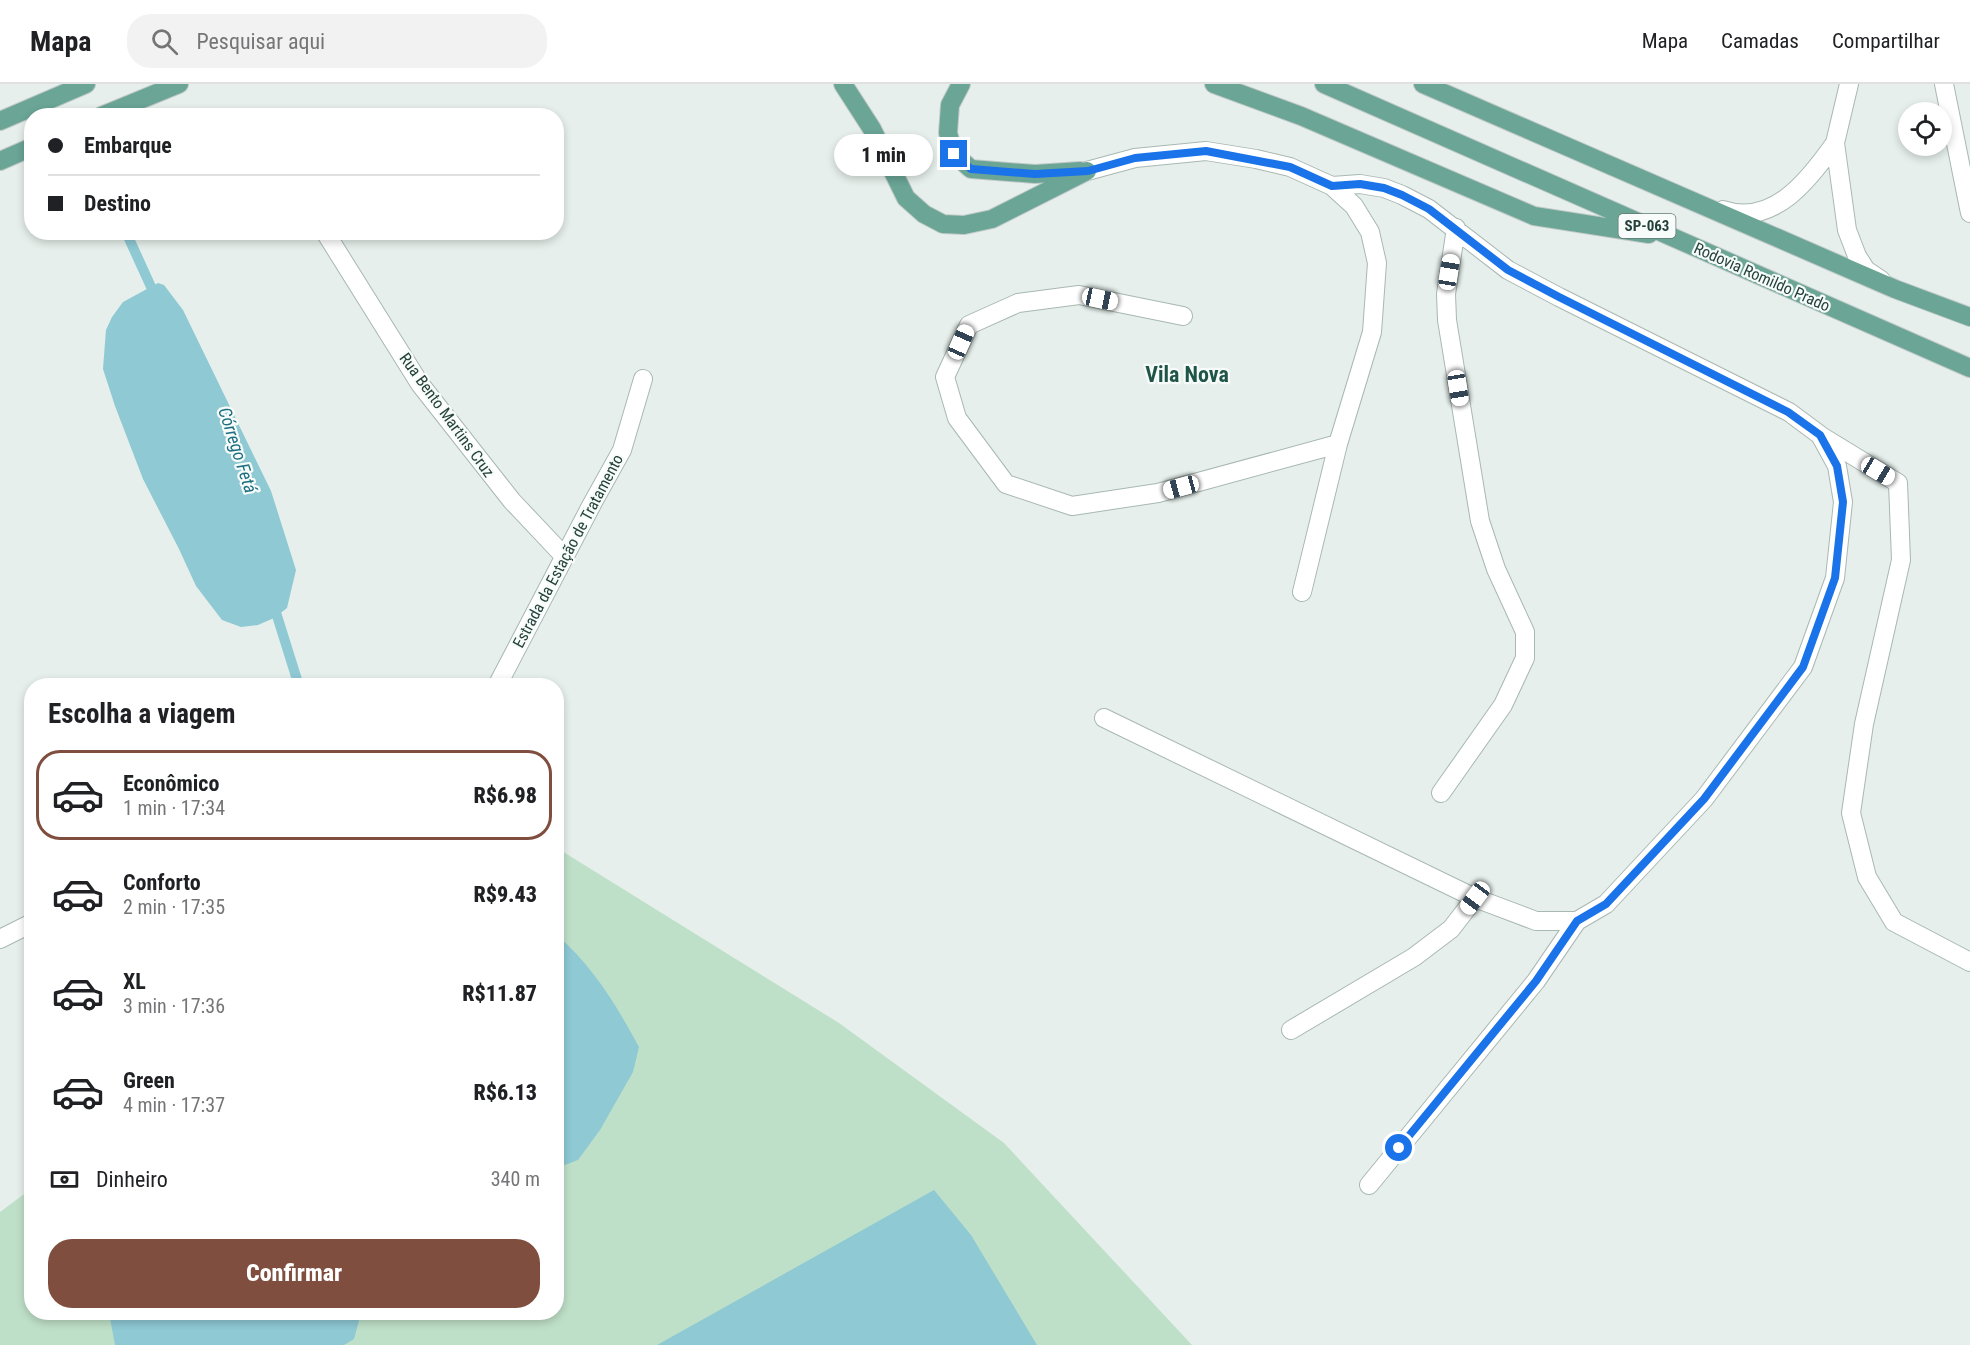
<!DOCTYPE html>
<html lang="pt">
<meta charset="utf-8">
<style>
:root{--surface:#fff;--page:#f2f2f2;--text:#202124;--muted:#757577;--line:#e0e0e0;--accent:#7f4e3f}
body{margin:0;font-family:"Roboto Condensed",sans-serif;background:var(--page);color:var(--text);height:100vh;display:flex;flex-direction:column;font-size:22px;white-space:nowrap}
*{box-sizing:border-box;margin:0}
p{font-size:20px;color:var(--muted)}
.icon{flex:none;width:33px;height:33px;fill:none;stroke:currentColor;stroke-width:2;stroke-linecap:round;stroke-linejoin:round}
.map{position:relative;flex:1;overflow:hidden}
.side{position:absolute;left:24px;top:594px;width:540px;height:642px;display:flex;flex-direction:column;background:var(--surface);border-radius:24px;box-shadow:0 3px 9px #0003}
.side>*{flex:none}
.top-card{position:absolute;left:24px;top:24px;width:540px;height:132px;border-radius:24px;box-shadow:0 3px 9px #0003;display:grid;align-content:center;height:132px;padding:0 24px;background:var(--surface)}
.fabs{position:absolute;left:1898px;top:18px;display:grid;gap:12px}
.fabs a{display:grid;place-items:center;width:54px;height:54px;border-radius:50%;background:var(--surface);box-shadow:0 3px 9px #0003;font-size:30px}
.end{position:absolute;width:27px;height:27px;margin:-14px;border:8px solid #1a73e8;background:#fff;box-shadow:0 0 0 3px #fff}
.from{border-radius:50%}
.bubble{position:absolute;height:42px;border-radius:21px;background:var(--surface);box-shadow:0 3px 9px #0003;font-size:20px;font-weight:800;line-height:42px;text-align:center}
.car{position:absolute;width:18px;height:36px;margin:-18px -9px;border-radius:8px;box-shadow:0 0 4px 2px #0007;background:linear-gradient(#fff 24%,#345 0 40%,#fff 0 76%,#345 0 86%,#fff 0)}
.top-card b{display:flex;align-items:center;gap:21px;height:57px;font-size:22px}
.top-card b+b{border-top:2px solid var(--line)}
.top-card i{width:15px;height:15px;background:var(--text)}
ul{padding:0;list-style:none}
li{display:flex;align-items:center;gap:18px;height:90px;margin:0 12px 9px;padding:0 12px;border:3px solid transparent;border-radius:24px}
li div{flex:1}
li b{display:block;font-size:22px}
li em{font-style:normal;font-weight:800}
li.selected{border-color:var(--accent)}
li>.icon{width:54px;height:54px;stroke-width:1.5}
h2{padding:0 24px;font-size:27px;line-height:72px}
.pay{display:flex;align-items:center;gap:15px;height:66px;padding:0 24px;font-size:22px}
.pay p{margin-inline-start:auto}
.primary-button{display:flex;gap:12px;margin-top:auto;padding:12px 24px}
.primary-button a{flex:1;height:69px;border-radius:24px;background:var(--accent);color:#fff;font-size:24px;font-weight:800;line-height:69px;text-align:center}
header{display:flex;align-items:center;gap:36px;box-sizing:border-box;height:84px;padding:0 30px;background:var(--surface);border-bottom:2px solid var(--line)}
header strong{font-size:28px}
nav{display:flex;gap:33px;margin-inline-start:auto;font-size:21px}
.search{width:420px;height:54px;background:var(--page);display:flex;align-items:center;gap:15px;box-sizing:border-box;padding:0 21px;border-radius:24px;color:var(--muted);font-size:22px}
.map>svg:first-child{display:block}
.green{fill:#bfe0c8}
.water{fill:#8ec9d4}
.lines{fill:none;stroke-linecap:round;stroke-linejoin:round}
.stream{stroke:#8ec9d4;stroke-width:10}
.minor-casing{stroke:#a8b8b2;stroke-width:20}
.major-casing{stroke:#c2cac8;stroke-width:20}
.minor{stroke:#fff;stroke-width:18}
.major{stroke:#6aa596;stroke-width:18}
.route{stroke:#1a73e8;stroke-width:8}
.labels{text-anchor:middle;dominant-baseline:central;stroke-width:4.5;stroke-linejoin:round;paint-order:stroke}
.shield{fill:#f7fbf9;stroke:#637a73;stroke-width:1.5}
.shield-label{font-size:15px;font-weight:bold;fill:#24423a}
.street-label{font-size:16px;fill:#24423a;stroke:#f7fbf9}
.water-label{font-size:18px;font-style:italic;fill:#1c6f80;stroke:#f7fbf9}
.district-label{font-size:22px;font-weight:bold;fill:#1f5548;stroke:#f7fbf9}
</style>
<header>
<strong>Mapa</strong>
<div class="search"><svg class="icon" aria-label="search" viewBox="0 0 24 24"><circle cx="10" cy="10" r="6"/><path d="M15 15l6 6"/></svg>Pesquisar aqui</div>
<nav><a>Mapa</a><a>Camadas</a><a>Compartilhar</a></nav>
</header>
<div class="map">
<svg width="1970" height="1261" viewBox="0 0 1970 1261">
<rect width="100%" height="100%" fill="#e6efeb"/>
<path class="green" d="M 557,764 L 839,939 L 1004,1059 L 1192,1261 L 0,1261 L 0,1128 L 31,1105 L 32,1228 L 556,1228 Z"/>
<path class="water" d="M 158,199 L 164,201 L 183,226 L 271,407 L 296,486 L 287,524 L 274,534 L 258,541 L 241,543 L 222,536 L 196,502 L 179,465 L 143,395 L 115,322 L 103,285 L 106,246 L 112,233 L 123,218 Z
M 557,851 C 594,884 615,919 639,963 L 633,988 L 600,1046 L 578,1076 L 557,1084 Z
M 934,1106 L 971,1151 L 1037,1261 L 657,1261 Z
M 109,1229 L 109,1228 L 361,1229 L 354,1255 L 344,1261 L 115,1261 Z"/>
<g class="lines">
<path class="stream" d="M 126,148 L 157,216
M 273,519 L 299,602"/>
<g class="minor-casing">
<path id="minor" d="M 1849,0 L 1835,59 L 1847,146 L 1857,172 L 1866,186 L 1881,196
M 1944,0 L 1970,129
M 1087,87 L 1135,74 L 1206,67 L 1256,75 L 1290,83 L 1332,102 L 1354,122 L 1370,148 L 1377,179 L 1372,248 L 1338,360 L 1302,508
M 1723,126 C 1773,143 1809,96 1835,59
M 325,148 L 420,300 L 512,417 L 564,472
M 1183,232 L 1079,211 L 1018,219 L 969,241 L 945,293 L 957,334 L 1006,400 L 1072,422 L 1158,409 L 1338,360
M 1821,352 L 1898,399 L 1901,476 L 1864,640 L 1851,729 L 1867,793 L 1894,838 L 1970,878
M 497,602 L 592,420 L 622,366 L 643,295
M 1104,634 L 1475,814 L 1536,837 L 1577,837 L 1606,820 L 1704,715 L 1803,583 L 1835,494 L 1843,418 L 1837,382 L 1820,351 L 1789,328 L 1559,213 L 1508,186 L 1429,125 L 1402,111 L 1384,104 L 1360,100 L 1332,102
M 1441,709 L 1503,621 L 1525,574 L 1525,548 L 1496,485 L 1480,437 L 1447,236 L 1446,210 L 1456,144
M 0,855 L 32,839
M 1291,946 L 1414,873 L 1451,845 L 1475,814
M 1369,1101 L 1536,897 L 1577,837"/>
</g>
<g class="major-casing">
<path id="major" d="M 843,0 L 872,45 L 906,114 L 924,130 L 943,140 L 964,141 L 992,135 L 1087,87
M 961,0 L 950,21 L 948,49 L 954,70 L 971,85 L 1035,90 L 1080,87
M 1214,0 L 1301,32 L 1534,132 L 1649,150
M 1324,0 L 1970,284
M 1423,0 L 1895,205 L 1970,233
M 101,32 L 179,0
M 0,37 L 86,0
M 0,77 L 32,63"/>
</g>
<use href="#minor" class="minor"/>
<use href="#major" class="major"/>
</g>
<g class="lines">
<path class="route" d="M 954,70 L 971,85 L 1035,90 L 1088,87 L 1135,74 L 1206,67 L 1290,83 L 1332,102 L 1360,100 L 1384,104 L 1402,111 L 1429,125 L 1508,186 L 1559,213 L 1788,328 L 1820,351 L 1837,382 L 1843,418 L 1835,494 L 1803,583 L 1704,715 L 1606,820 L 1577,837 L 1536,897 L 1399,1064"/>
</g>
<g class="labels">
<rect class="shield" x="1618.5" y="130" width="57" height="24" rx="4.5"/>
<g class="shield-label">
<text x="1647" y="142">SP-063</text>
</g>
<g class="street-label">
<text transform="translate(1762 193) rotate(24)">Rodovia Romildo Prado</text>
<text transform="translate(447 331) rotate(54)">Rua Bento Martins Cruz</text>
<text transform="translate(568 467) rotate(-62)">Estrada da Estação de Tratamento</text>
</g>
<g class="water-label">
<text transform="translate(238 366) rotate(72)">Córrego Fetá</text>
</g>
<g class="district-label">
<text x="1187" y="290">Vila Nova</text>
</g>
</g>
</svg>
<div class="fabs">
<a><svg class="icon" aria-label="locate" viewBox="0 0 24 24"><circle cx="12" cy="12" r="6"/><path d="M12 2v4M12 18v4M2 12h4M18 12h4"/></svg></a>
</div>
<i class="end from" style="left:1399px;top:1064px"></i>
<i class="end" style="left:954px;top:70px"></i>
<div class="bubble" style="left:834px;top:50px;width:99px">1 min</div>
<i class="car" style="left:1449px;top:188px;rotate:9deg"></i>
<i class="car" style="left:1100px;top:215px;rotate:102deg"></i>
<i class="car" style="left:961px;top:258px;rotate:24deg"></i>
<i class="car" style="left:1458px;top:304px;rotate:171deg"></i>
<i class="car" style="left:1878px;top:387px;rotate:121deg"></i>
<i class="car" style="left:1181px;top:403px;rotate:255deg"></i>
<i class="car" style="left:1475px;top:814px;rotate:217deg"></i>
<div class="top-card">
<b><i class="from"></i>Embarque</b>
<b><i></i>Destino</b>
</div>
<section class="side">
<h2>Escolha a viagem</h2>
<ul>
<li class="selected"><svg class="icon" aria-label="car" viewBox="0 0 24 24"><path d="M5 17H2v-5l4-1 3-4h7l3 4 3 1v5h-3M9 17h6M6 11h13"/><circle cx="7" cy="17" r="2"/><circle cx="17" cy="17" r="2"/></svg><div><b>Econômico</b><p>1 min · 17:34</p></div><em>R$6.98</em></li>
<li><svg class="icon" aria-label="car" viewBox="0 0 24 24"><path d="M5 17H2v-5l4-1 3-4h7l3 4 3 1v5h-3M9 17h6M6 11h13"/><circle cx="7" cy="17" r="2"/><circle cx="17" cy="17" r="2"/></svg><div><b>Conforto</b><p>2 min · 17:35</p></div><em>R$9.43</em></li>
<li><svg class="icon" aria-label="car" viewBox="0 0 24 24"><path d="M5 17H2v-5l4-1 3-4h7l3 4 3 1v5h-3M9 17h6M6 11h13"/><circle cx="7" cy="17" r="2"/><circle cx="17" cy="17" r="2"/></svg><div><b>XL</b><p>3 min · 17:36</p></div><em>R$11.87</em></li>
<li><svg class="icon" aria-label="car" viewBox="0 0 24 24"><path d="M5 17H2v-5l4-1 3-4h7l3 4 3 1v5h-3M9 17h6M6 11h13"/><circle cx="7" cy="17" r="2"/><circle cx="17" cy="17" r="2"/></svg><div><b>Green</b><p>4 min · 17:37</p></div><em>R$6.13</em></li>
</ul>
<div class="pay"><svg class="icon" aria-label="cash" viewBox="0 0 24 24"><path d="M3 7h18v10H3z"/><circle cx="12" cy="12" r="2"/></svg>Dinheiro<p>340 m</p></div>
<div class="primary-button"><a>Confirmar</a></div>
</section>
</div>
